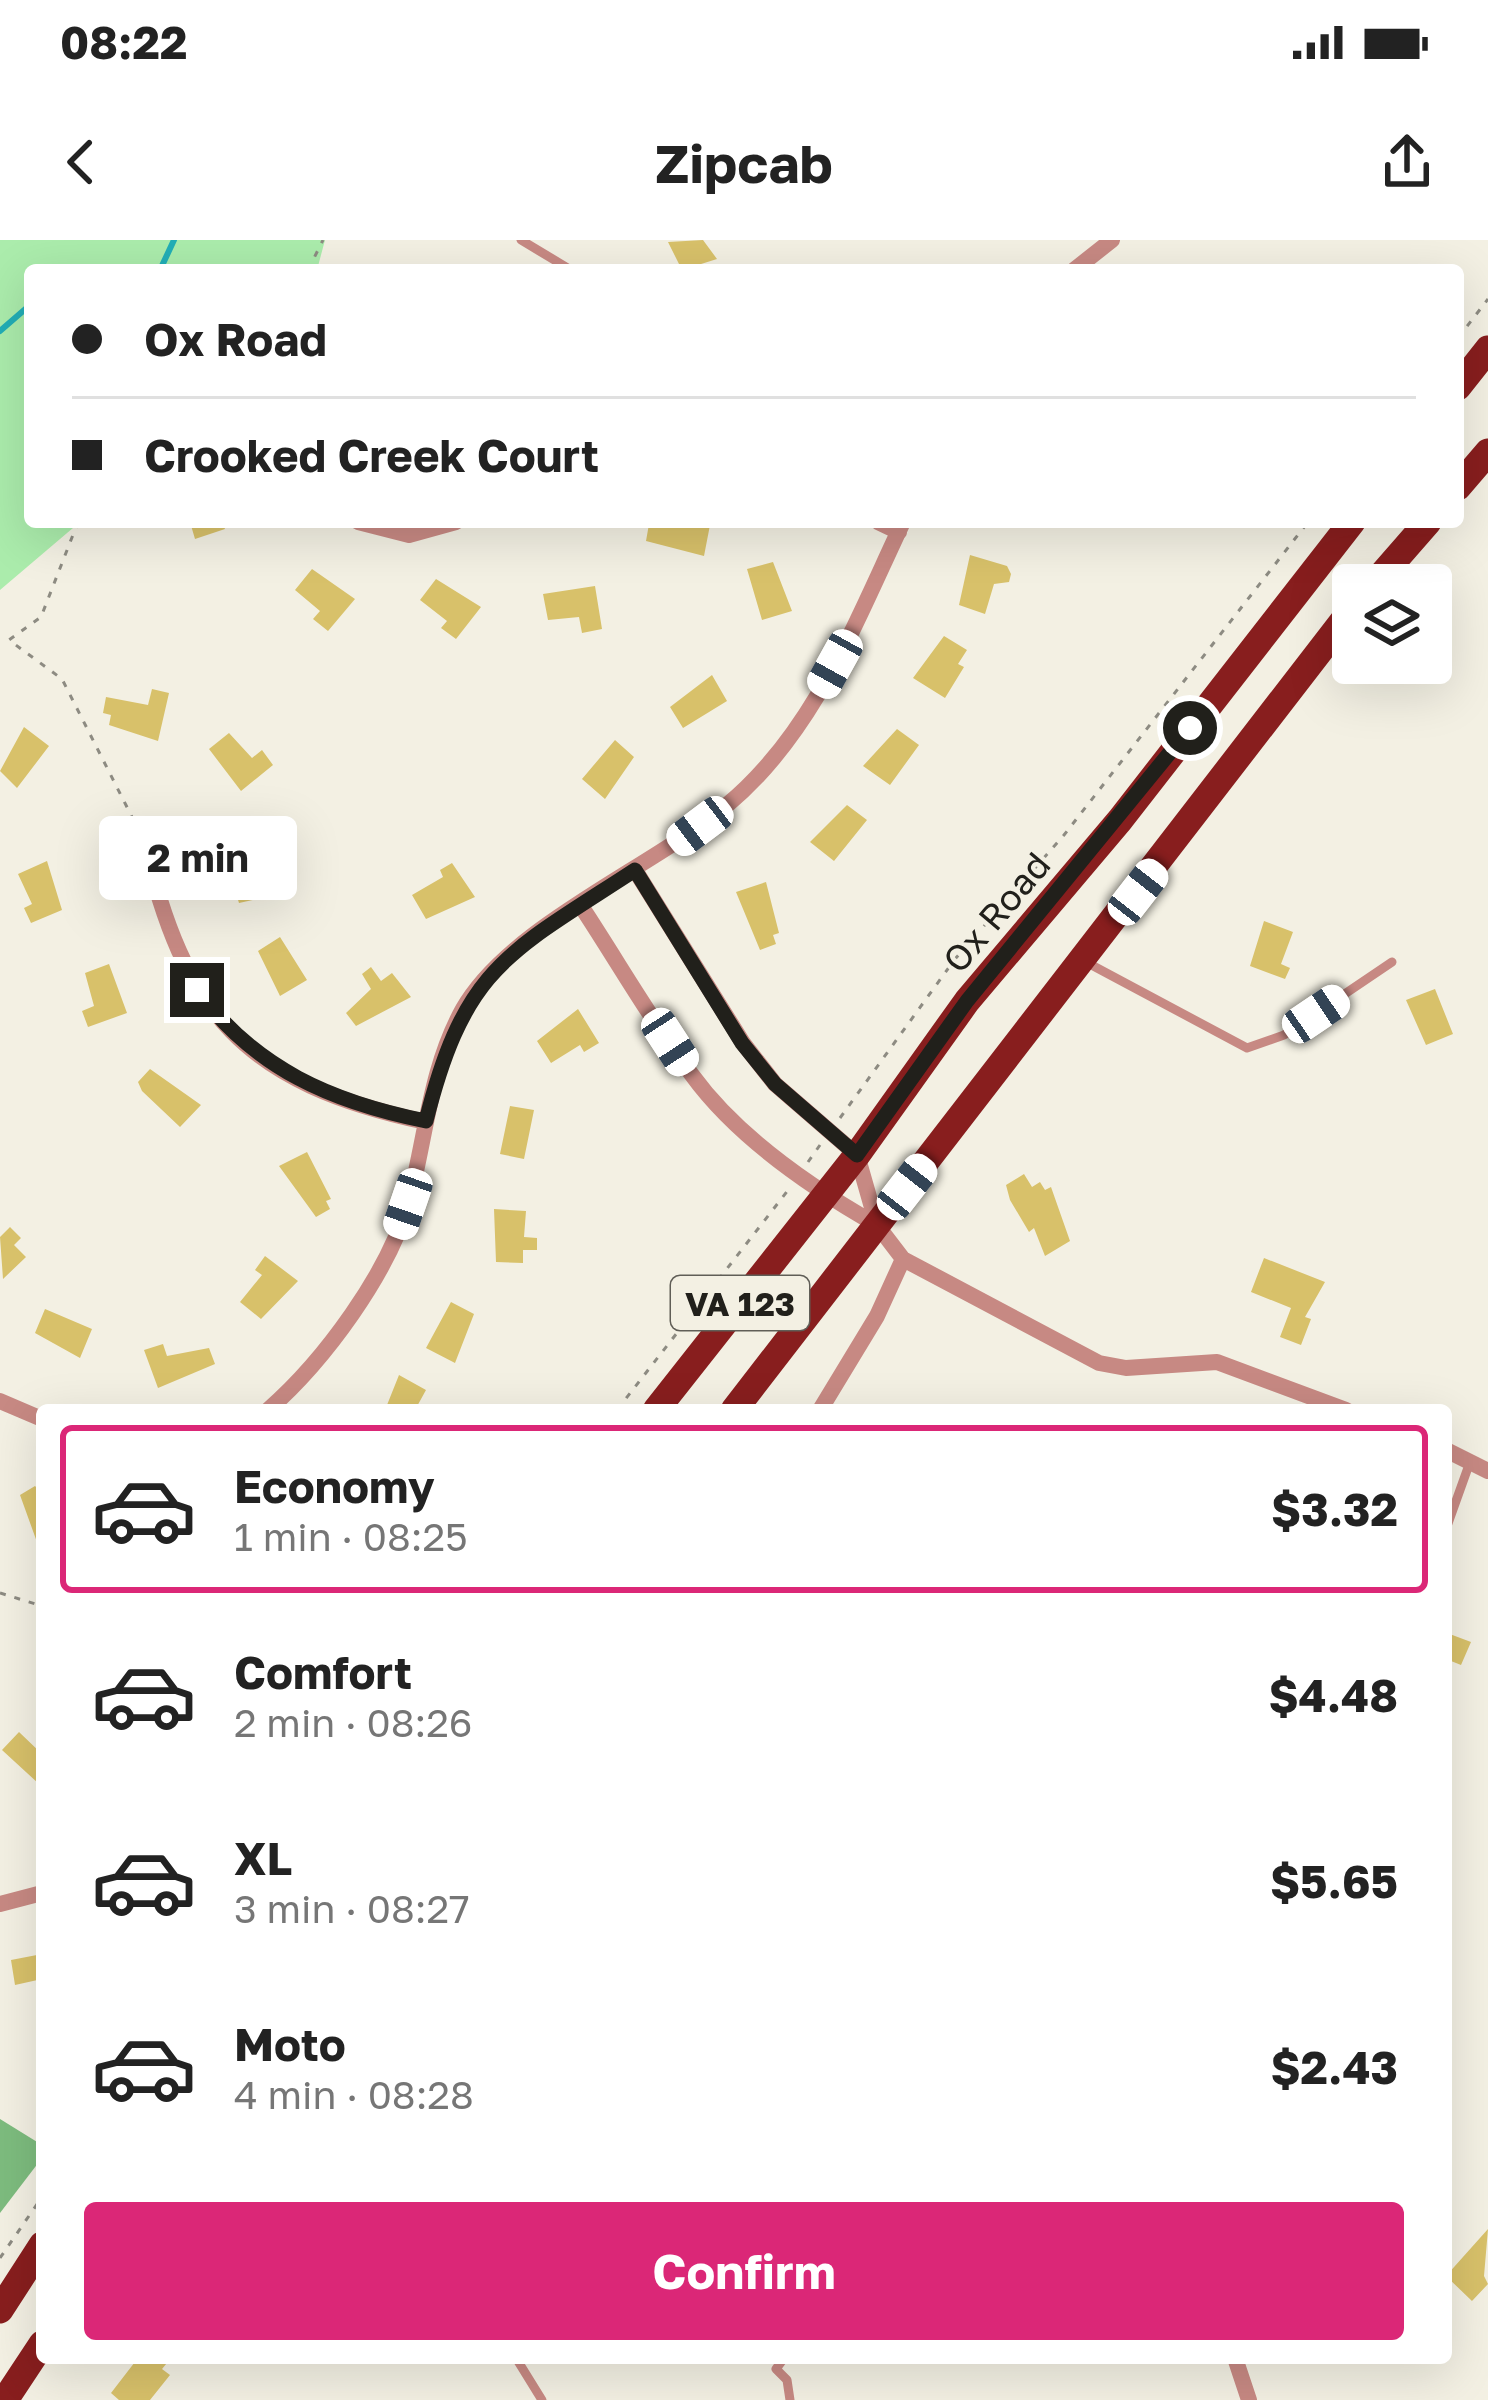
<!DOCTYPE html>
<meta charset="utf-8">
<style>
:root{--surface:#fff;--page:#f2f2f2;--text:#222;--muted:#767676;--line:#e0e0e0;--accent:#db2777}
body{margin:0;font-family:"Golos Text",sans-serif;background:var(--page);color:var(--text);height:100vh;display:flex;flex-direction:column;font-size:45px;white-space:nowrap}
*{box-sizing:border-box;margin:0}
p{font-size:39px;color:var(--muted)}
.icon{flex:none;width:66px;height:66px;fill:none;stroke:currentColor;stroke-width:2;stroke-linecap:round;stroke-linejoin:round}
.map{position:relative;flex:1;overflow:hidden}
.drawer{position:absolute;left:36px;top:1164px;width:1416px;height:960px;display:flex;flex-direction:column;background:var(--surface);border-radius:12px;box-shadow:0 12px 48px #0002}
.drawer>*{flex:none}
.hud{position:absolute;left:24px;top:24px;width:1440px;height:264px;border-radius:12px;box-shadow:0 12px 48px #0002;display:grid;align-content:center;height:264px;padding:0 48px;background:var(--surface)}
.buttons{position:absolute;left:1332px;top:324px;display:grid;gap:24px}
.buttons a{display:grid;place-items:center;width:120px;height:120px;border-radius:12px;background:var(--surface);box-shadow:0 12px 48px #0002;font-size:60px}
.end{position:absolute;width:54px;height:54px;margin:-27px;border:15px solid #21201b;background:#fff;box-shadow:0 0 0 6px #fff}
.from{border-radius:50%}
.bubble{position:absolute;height:84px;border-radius:12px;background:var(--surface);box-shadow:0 12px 48px #0002;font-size:39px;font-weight:700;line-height:84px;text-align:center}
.car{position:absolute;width:36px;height:72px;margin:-36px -18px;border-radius:15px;box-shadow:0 0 9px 3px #0007;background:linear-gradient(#fff 24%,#345 0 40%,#fff 0 76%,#345 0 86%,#fff 0)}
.hud b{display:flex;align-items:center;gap:42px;height:114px;font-size:45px}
.hud b+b{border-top:3px solid var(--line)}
.hud i{width:30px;height:30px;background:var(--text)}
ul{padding:21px 0 0;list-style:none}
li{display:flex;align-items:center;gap:36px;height:168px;margin:0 24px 18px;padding:0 24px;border:6px solid transparent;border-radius:12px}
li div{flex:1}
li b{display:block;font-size:45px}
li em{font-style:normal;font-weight:700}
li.active{border-color:var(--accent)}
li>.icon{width:108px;height:108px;stroke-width:1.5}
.button{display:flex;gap:24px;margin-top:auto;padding:24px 48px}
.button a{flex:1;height:138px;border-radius:12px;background:var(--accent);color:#fff;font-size:48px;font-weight:700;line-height:138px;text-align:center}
.status{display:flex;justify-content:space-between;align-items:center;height:84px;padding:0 60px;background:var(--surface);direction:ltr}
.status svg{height:33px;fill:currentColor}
header{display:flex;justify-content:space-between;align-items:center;height:156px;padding:0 48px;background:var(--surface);font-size:54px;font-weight:700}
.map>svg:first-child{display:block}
.green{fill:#abecac}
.forest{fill:#7dbc7e}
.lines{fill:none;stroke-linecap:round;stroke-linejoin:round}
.stream{stroke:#22aeb6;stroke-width:6}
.building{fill:#d8c16a}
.path{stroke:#8d8b82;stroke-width:3;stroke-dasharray:6 9;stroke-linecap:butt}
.service{stroke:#c78983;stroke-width:9}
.minor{stroke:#c78983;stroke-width:16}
.trunk{stroke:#881e1e;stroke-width:27}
.route{stroke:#21201b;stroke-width:15}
.labels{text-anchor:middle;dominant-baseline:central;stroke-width:9;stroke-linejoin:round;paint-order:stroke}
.shield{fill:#f3f0e3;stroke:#605e57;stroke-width:3}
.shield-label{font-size:33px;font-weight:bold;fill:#21201b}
.street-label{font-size:36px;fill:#21201b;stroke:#f3f0e3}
</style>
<div class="status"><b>08:22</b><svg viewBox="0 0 49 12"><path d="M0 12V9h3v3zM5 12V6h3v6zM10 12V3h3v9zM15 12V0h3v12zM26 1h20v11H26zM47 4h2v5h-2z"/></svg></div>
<header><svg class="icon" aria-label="back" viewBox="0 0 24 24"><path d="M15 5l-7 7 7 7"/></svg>Zipcab<svg class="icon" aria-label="share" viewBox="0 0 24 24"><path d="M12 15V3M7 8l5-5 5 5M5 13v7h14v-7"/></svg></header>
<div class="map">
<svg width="1488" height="2160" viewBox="0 0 1488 2160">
<rect width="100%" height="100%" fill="#f3f0e3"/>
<path class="green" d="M 0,0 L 325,0 L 317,30 L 30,30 L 30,282 L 80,282 L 0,350 Z"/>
<path class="forest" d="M 0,1879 L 42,1905 L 42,1918 L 0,1973 Z"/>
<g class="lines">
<path class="stream" d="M 160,30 L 174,0
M 0,91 L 30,65"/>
</g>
<path class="building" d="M 703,0 L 717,19 L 682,30 L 668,2 Z
M 190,282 L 222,282 L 225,289 L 195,299 Z
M 661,282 L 693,288 L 694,282 L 710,285 L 704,316 L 646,301 L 649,284 Z
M 970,315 L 1007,326 L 1011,334 L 1009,342 L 994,344 L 985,374 L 959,365 Z
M 773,322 L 792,371 L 762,380 L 747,329 Z
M 312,329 L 355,359 L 328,391 L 313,379 L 320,371 L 295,350 Z
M 436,339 L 481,367 L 456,399 L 441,388 L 447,381 L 420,360 Z
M 595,346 L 602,389 L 582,393 L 579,377 L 548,380 L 543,354 Z
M 944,396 L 967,410 L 958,424 L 964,427 L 945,458 L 913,438 Z
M 712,435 L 727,461 L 683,488 L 670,467 Z
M 152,449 L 169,453 L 158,501 L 109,485 L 111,475 L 103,473 L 106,457 L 148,465 Z
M 24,487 L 49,506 L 17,548 L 0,531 Z
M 897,489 L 919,505 L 890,545 L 863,526 Z
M 229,493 L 252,518 L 262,510 L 273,525 L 241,551 L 209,509 Z
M 615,500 L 634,517 L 605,559 L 582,539 Z
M 847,565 L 867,580 L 834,621 L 810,602 Z
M 249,609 L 261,658 L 239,663 L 224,615 Z
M 47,621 L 62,670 L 31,683 L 24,668 L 32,664 L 18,634 Z
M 452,623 L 475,657 L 426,679 L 412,655 L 443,637 L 440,630 Z
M 766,642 L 779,693 L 773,695 L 776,704 L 760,710 L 736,652 Z
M 1264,681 L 1293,692 L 1281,724 L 1290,728 L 1285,739 L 1250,726 Z
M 280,697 L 307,740 L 280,756 L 258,711 Z
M 109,724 L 127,773 L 88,787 L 82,771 L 94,766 L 85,733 Z
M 371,727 L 381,741 L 392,733 L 411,757 L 356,786 L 346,773 L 371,749 L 362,734 Z
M 1435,749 L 1453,794 L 1426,805 L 1406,760 Z
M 578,769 L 599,803 L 584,812 L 580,805 L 551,823 L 537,801 Z
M 150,829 L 201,865 L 180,887 L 142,851 L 138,842 Z
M 510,866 L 534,870 L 524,919 L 500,914 Z
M 307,912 L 331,959 L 326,961 L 330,969 L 316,977 L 279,926 Z
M 1024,934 L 1032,947 L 1040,942 L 1045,950 L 1051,947 L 1070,1001 L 1045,1016 L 1034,988 L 1029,992 L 1010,960 L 1006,945 Z
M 494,969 L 526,971 L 524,997 L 537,998 L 537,1010 L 523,1010 L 523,1023 L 496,1022 Z
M 10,987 L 21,998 L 14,1005 L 26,1017 L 3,1039 L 0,997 Z
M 265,1016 L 298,1041 L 261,1079 L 240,1062 L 262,1035 L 255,1030 Z
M 1264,1018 L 1325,1042 L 1305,1077 L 1311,1079 L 1301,1105 L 1280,1097 L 1291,1068 L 1251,1052 Z
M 451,1062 L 474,1074 L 455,1123 L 426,1108 Z
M 45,1069 L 92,1089 L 80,1118 L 35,1093 Z
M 163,1104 L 167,1116 L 209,1108 L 215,1124 L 158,1148 L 144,1110 Z
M 399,1135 L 426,1150 L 415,1170 L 385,1170 Z
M 35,1246 L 42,1253 L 42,1316 L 20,1255 Z
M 1447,1393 L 1471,1402 L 1461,1425 L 1446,1419 Z
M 19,1492 L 42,1514 L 39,1544 L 2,1510 Z
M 42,1714 L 42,1739 L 15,1745 L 11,1720 Z
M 1488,1989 L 1484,2036 L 1488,2044 L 1472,2061 L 1446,2036 Z
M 138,2118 L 171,2118 L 162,2129 L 170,2135 L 150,2160 L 119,2160 L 111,2153 Z"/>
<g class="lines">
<path class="path" d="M 308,30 L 323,0
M 1458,98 L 1488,59
M 78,282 L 41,377 L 9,400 L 62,439 L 133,579
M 840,878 L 955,719 L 1064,595 L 1308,282
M 808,922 L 820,905
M 617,1170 L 789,949
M 0,1353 L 42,1366
M 0,2018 L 42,1957"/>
<path class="service" d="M 521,0 L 571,30
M 1084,721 L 1247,808 L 1284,795 L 1392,722
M 1446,1289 L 1470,1222
M 516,2118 L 542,2160
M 784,2118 L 776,2129 L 787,2140 L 790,2160"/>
<path class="minor" d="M 1074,30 L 1112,0
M 358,282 L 409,295 L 456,282
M 878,282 L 899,292
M 143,597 C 184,774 244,843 426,882
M 635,630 L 743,803 L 775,844 L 857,915 L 877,985 L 903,1019 L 1099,1123 L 1126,1128 L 1217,1122 L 1346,1170
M 581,666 C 618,722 652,782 692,835 C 738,898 810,947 877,985
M 0,1161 L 42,1179
M 268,1170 C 324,1121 389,1033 409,961 C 426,897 430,828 463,769 C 510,686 652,628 727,565 C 814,493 856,381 903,282
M 820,1170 L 877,1076 L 903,1019
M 1446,1210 L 1488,1231
M 0,1664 L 42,1653
M 1235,2118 L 1249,2160"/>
<path class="trunk" d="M 1458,147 L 1488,109
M 1458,247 L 1488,212
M 1373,345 L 1428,282
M 656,1170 L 857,915 L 967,761 L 1120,580 L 1352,282
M 734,1170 L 1353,368
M 0,2070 L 42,2005
M 5,2160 L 42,2104"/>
</g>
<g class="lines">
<path class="route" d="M 197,750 C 255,829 332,862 426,881 C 465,726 508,713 635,630 L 742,803 L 775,844 L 857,915 L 967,761 L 1190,488"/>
</g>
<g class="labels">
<rect class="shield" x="671" y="1036" width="138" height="54" rx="9"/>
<g class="shield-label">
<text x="740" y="1063">VA 123</text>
</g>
<g class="street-label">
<text transform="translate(996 672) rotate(-50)">Ox Road</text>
</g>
</g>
</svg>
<div class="buttons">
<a><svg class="icon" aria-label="layers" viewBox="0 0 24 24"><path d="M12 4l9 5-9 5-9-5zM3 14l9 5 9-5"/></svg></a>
</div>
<i class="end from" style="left:1190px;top:488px"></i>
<i class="end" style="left:197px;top:750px"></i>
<div class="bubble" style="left:99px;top:576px;width:198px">2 min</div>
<i class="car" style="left:835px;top:424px;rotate:209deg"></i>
<i class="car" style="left:700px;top:586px;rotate:233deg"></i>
<i class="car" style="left:1138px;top:652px;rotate:38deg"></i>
<i class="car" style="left:1316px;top:774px;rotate:56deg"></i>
<i class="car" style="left:670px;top:802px;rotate:147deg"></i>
<i class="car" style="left:907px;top:947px;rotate:38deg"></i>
<i class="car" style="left:408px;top:964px;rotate:199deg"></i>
<div class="hud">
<b><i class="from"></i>Ox Road</b>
<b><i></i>Crooked Creek Court</b>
</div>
<section class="drawer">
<ul>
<li class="active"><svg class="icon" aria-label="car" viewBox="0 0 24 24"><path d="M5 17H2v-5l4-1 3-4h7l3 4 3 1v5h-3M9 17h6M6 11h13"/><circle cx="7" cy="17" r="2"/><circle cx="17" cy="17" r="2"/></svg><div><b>Economy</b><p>1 min · 08:25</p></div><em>$3.32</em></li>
<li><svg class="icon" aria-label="car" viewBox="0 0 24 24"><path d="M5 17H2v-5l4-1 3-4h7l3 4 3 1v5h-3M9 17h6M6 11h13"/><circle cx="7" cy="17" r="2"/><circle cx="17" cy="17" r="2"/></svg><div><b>Comfort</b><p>2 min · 08:26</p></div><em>$4.48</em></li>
<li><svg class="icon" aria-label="car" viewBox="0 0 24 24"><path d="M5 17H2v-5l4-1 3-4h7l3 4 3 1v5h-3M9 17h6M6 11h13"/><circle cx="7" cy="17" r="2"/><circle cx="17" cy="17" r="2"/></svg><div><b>XL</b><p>3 min · 08:27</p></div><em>$5.65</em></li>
<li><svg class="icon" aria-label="car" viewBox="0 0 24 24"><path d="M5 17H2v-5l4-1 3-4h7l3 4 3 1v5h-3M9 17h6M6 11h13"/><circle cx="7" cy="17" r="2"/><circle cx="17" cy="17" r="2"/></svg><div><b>Moto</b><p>4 min · 08:28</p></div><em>$2.43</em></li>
</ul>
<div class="button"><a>Confirm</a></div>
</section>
</div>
